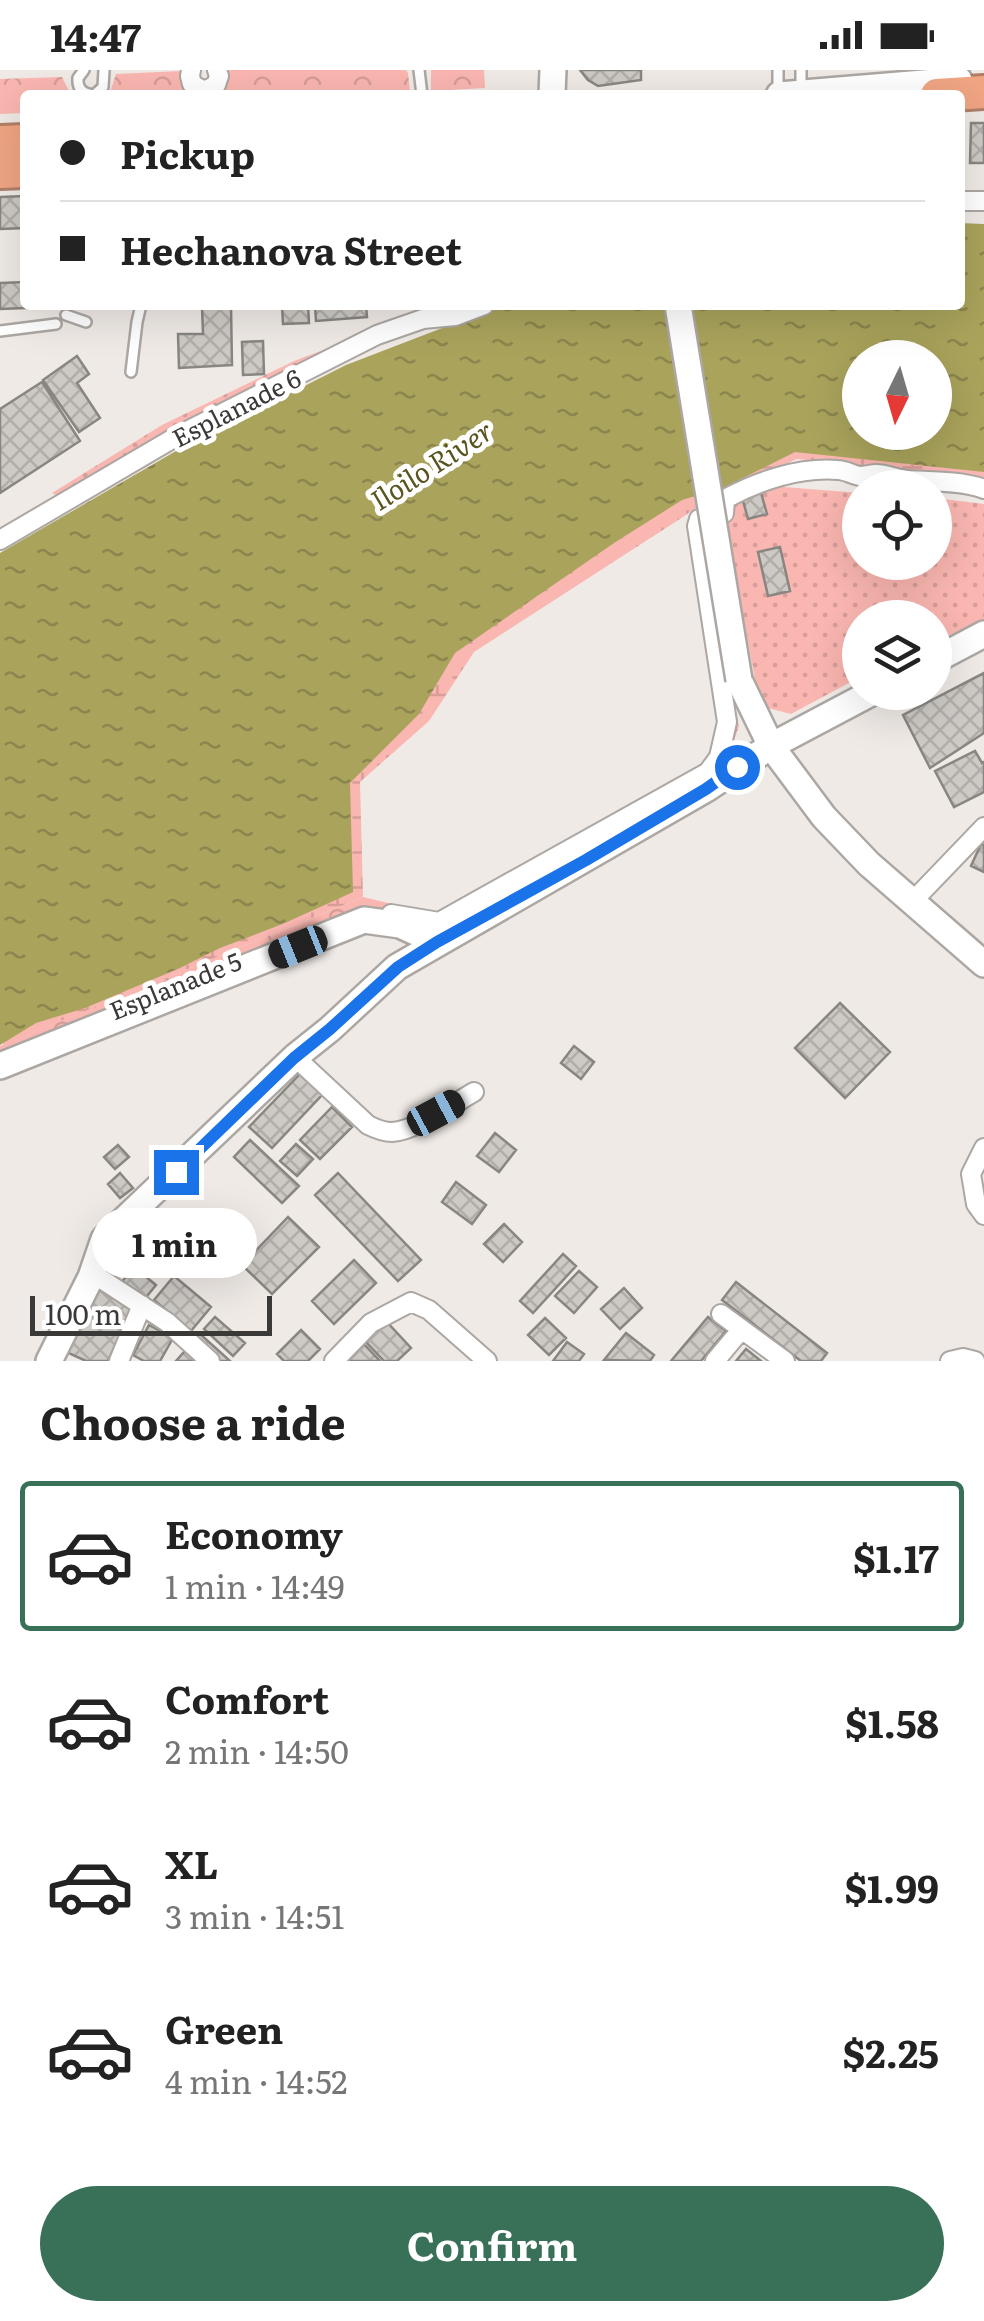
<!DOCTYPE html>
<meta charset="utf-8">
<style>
:root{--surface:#fff;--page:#f6f6f6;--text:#222;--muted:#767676;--line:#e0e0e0;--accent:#387058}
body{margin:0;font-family:Literata,serif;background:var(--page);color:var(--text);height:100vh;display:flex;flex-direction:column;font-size:38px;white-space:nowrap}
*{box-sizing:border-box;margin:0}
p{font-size:32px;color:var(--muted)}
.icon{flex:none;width:55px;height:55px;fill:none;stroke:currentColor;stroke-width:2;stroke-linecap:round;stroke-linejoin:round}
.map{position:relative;height:1291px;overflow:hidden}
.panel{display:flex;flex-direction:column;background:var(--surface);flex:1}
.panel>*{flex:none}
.guide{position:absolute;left:20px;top:20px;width:945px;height:220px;border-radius:10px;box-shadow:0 10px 40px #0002;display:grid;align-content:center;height:220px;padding:0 40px;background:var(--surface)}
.needle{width:65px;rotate:185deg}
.tools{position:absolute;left:842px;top:270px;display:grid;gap:20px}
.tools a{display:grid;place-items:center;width:110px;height:110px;border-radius:50%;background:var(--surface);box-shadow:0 10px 40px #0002;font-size:50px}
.scale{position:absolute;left:30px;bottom:25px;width:242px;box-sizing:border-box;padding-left:10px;border:5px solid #3b3938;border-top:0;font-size:28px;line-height:35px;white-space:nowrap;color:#3b3938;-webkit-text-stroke:8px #fff;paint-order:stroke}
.end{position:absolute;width:45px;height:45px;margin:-22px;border:12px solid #1a73e8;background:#fff;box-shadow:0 0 0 5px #fff}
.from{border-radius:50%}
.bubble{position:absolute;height:70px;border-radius:35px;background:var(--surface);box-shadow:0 10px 40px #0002;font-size:32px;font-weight:700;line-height:70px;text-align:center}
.car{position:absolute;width:30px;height:60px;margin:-30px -15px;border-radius:12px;box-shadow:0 0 8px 2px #0007;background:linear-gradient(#222 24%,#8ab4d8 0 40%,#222 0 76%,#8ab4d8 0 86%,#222 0)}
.guide b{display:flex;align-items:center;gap:35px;height:95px;font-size:38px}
.guide b+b{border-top:2px solid var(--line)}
.guide i{width:25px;height:25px;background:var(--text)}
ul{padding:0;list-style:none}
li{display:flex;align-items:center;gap:30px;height:150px;margin:0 20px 15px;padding:0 20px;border:5px solid transparent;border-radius:10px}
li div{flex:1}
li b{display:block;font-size:38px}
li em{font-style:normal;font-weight:700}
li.active{border-color:var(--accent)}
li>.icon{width:90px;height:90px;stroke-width:1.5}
h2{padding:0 40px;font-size:45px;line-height:120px}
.primary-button{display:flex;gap:20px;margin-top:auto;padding:20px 40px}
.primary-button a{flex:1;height:115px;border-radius:60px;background:var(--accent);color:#fff;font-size:40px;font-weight:700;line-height:115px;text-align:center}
.status{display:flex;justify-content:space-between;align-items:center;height:70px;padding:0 50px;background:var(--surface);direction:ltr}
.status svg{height:28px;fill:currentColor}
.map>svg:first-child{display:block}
.wetland{fill:url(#wetland-marsh)}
.park{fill:url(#park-crowns)}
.garden{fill:url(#garden-dots)}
.water{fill:url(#water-ripples);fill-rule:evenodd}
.building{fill:url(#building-cross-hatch);stroke:#898682;stroke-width:2.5}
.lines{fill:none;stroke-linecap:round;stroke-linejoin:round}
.lane-casing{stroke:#aca7a3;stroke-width:14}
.street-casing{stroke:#aca7a3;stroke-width:22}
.secondary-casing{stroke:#aca7a3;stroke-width:30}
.highway-casing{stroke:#b17f69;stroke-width:38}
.lane{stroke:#fff;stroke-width:9}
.street{stroke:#fff;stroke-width:18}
.secondary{stroke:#fff;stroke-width:25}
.highway{stroke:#f0a583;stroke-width:32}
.secondary-bridge-casing{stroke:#aca7a3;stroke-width:30;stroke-linecap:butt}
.secondary-bridge{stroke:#fff;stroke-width:25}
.route{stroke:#1a73e8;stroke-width:12}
.labels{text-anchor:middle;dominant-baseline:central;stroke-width:10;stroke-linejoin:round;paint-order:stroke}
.street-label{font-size:25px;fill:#3b3938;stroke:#fff}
.water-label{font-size:28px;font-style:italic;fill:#59551f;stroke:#fff}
</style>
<div class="status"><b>14:47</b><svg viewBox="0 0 49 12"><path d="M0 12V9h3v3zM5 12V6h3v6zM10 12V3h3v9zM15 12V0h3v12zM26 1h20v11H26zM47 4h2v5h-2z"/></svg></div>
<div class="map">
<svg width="984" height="1291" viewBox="0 0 984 1291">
<defs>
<pattern id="wetland-marsh" width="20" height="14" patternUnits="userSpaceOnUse" patternTransform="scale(2.5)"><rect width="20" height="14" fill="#fab6b0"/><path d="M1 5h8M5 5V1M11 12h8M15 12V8" fill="none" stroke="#d79d98"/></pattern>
<pattern id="park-crowns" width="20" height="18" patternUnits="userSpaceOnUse" patternTransform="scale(2.5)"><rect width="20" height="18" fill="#fab6b0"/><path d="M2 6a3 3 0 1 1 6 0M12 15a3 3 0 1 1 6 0" fill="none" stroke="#d79d98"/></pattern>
<pattern id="garden-dots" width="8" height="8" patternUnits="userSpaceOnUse" patternTransform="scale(2.5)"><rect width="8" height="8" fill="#fab6b0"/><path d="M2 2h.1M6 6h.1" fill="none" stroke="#d79d98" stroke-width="1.8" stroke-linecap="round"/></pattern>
<pattern id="water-ripples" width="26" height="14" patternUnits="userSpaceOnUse" patternTransform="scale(2.5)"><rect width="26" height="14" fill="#a9a35c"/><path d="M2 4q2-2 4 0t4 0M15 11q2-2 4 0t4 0" fill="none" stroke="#8b864d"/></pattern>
<pattern id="building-cross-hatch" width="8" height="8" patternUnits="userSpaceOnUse" patternTransform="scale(2.5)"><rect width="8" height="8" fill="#cdcac5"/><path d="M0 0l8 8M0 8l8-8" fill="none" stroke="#b1aeaa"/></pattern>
</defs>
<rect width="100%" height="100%" fill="#efeae6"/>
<path class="wetland" d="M 860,362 L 984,390 L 984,407 L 797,389 L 724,421 L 724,418 L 683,447 L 474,582 L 429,651 L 360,712 L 363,827 L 3,975 L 3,952 L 532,459 Z"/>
<path class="park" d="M 227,0 L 406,0 L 408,3 L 410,22 L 329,25 L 218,25 L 226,14 Z
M 431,0 L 484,0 L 485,18 L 431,21 Z
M 182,1 L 187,21 L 191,25 L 109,25 L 116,4 Z
M 62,7 L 71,25 L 25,25 L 25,43 L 0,44 L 0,9 Z
M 701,457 L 739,656 L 726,694 L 445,853 L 362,842 L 0,989 L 0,976 L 363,827 L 438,845 L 703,698 L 716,673 L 718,642 L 687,460 Z"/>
<path class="garden" d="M 358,267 L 62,428 L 52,423 L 162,355 L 294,291 Z
M 758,415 L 860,423 L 860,492 L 935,492 L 935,428 L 984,434 L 984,549 L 935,572 L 935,548 L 860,548 L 860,607 L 791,644 L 768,638 L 757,620 L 727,461 L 731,429 Z"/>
<path class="water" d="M 960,153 L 984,154 L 984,402 L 795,382 L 725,417 L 682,430 L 614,473 L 455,583 L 419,644 L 350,713 L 353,822 L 285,853 L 220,878 L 180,898 L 85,938 L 36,953 L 0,975 L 0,483 L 176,381 L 346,295 L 502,235 L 960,235 ZM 860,288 L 935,288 L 935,362 L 860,362 Z"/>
<path class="building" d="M 580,0 L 641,0 L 641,10 L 598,16 L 588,10 Z
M 971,53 L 984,53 L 984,93 L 970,93 Z
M 25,126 L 25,158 L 0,159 L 0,127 Z
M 25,212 L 25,235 L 51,235 L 51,237 L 0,239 L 0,213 Z
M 282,235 L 308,235 L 309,253 L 283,254 Z
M 315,235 L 366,235 L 367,247 L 316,251 Z
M 202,236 L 231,236 L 232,295 L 179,298 L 178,264 L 203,264 Z
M 263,271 L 264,304 L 243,305 L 242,272 Z
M 77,286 L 89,304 L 77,313 L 100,348 L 79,362 L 43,310 Z
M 42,312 L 80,371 L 0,423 L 0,339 Z
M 761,423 L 767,444 L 748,449 L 742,427 Z
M 780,477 L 790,521 L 768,526 L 758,482 Z
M 984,603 L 984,663 L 930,698 L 903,645 Z
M 975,681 L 982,693 L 984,692 L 984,722 L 954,737 L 935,701 Z
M 981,774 L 984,775 L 984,802 L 971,796 Z
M 840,933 L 890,982 L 845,1028 L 795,978 Z
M 574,976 L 594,992 L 581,1009 L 561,993 Z
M 300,1004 L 322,1025 L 272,1078 L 249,1057 Z
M 332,1037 L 352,1057 L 320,1089 L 300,1070 Z
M 495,1063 L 516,1080 L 499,1102 L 477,1086 Z
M 250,1070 L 299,1116 L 282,1133 L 234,1087 Z
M 296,1074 L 313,1089 L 297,1106 L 280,1091 Z
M 118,1075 L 129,1087 L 115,1099 L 104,1087 Z
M 120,1103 L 133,1118 L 120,1128 L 108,1114 Z
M 338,1103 L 421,1190 L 398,1211 L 315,1125 Z
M 456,1112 L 486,1135 L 472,1154 L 442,1132 Z
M 288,1147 L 319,1177 L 272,1224 L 242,1195 Z
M 504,1154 L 522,1172 L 503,1192 L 484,1174 Z
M 563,1184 L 576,1196 L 533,1243 L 520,1231 Z
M 354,1190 L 376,1213 L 334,1254 L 312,1231 Z
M 134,1197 L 156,1215 L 143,1231 L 121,1213 Z
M 579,1201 L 597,1217 L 574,1243 L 555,1226 Z
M 174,1206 L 211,1237 L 191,1261 L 154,1230 Z
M 736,1212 L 827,1283 L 821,1291 L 801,1291 L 722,1230 Z
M 93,1217 L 134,1235 L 108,1291 L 86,1291 L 64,1281 Z
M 624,1218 L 642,1238 L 620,1259 L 601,1239 Z
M 215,1247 L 245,1273 L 233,1286 L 204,1259 Z
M 708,1247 L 726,1261 L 701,1291 L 671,1291 Z
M 545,1248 L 566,1268 L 549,1285 L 528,1265 Z
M 386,1251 L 411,1278 L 397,1291 L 384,1291 L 365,1271 Z
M 149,1255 L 173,1268 L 160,1291 L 144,1291 L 133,1285 Z
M 301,1260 L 320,1279 L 308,1291 L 284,1291 L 277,1284 Z
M 626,1263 L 654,1285 L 650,1291 L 604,1290 Z
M 200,1264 L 230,1291 L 176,1291 Z
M 361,1271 L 380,1291 L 339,1291 Z
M 567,1272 L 584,1284 L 579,1291 L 553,1291 Z
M 746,1279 L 761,1291 L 736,1291 Z"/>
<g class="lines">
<g class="lane-casing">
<path id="lane" d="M 84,0 L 78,8 C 77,19 83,24 94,25
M 419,0 L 422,25
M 801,20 L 801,0
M 778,22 L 778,0
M 94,25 L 103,17 L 104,0
M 66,245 L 86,252
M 0,261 L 56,254
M 131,302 L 137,252 L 141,235"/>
</g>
<g class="street-casing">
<path id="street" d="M 191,0 L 190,6 L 192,14 L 204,21 L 216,15 L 219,6 L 217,0
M 960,131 L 984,131
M 0,470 L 179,365 L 377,265 L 423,249 L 455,246 L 484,235
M 912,832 L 984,757
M 391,844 L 439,852 L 708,702 L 719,687 L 727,652 L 697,456 L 699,449 L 724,443 L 725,429 C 758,411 799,397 838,400 C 845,400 853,405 860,406 C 866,406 871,404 876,404 C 886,404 896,409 907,410 C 928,411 965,411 984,419
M 295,987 L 368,1055 C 376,1059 383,1062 392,1062 C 415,1061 453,1034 474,1022
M 984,1078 L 971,1104 L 976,1134 L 984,1145
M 92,1203 L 167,1252 L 210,1291
M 721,1244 L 785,1291
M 119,1291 L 142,1235
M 334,1291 L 371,1253 L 411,1232 L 429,1240 L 487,1291
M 715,1291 L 741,1260
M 950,1291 L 963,1288 L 975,1291"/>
</g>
<g class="secondary-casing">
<path id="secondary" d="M 552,25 L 553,0
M 779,25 L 959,10
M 935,590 L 984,564
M 739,610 L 771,676 L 824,747 L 869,794 L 984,894
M 0,996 L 364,850 L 400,855 L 437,872
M 49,1291 L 91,1207 L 104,1169 L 295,987 L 330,959 L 397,897 L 706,719 L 771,676 L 873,622"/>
</g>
<g class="highway-casing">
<path id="highway" d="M 937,25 L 984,22
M 0,72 L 25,71
M 0,102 L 25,101"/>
</g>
<use href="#lane" class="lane"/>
<use href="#street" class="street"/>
<use href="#secondary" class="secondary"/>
<use href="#highway" class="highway"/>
<g class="secondary-bridge-casing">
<path id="secondary-bridge" d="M 678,235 L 739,610"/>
</g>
<use href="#secondary-bridge" class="secondary-bridge"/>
</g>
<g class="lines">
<path class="route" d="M 176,1102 L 294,988 L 330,959 L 398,897 L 437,872 L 586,790 L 706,719 L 737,697"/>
</g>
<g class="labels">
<g class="street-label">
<text transform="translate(236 337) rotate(-27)">Esplanade 6</text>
<text transform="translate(175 915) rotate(-22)">Esplanade 5</text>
</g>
<g class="water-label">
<text transform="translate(431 394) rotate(-33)">Iloilo River</text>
</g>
</g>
</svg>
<div class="tools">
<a><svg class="needle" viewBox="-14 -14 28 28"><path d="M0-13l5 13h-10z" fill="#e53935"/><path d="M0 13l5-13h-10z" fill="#767676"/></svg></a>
<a><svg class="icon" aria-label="locate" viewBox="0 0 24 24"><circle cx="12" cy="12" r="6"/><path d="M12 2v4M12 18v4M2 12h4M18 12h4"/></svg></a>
<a><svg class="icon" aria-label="layers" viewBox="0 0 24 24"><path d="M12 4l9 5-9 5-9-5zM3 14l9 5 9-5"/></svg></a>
</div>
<div class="scale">100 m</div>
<i class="end from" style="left:737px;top:697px"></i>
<i class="end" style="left:176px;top:1102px"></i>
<div class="bubble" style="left:92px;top:1138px;width:165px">1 min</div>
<i class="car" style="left:298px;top:877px;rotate:248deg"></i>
<i class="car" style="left:436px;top:1043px;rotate:62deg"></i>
<div class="guide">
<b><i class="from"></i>Pickup</b>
<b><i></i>Hechanova Street</b>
</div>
</div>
<section class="panel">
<h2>Choose a ride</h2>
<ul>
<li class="active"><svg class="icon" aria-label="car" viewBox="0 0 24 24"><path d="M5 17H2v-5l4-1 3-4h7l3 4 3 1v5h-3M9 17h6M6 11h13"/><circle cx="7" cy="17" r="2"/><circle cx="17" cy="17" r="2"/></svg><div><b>Economy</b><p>1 min · 14:49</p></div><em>$1.17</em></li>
<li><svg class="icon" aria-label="car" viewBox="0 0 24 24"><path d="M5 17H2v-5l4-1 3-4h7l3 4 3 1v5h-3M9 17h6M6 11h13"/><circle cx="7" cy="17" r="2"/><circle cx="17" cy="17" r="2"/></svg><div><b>Comfort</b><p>2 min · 14:50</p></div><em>$1.58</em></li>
<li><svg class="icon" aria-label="car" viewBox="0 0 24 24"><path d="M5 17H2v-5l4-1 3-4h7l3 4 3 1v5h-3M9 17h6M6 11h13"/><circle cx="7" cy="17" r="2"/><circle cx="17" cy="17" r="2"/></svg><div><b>XL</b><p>3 min · 14:51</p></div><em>$1.99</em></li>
<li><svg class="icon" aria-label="car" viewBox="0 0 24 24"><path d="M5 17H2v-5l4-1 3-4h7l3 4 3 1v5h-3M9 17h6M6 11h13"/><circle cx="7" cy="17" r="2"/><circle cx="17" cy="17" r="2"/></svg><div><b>Green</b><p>4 min · 14:52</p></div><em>$2.25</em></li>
</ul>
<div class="primary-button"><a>Confirm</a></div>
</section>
